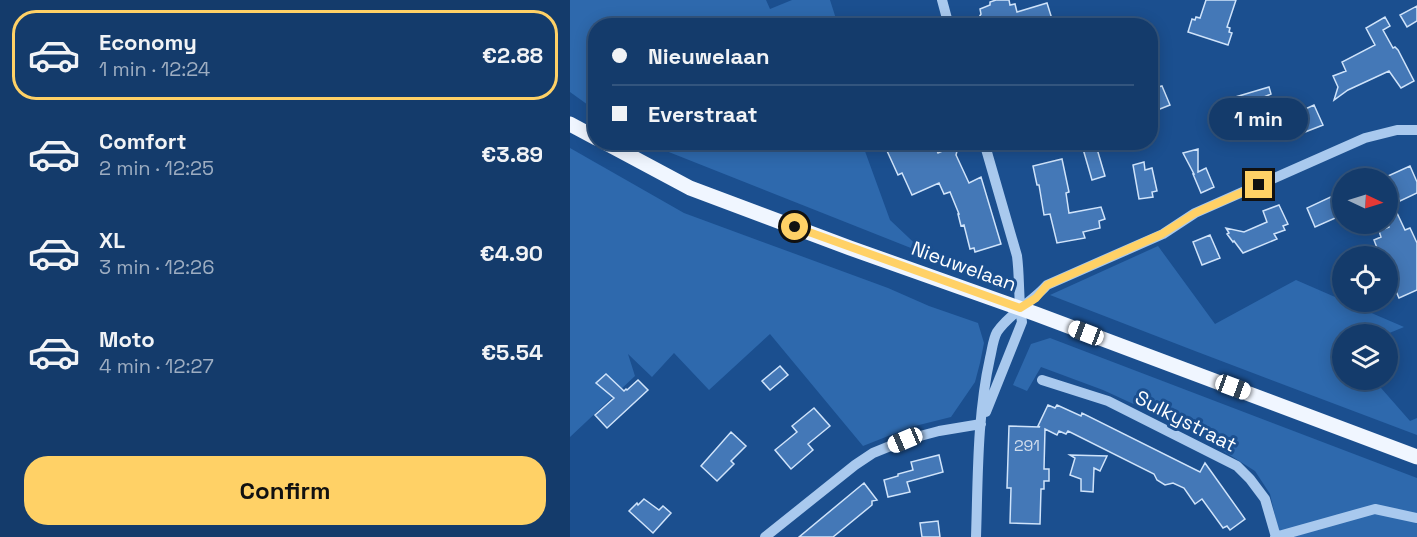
<!DOCTYPE html>
<meta charset="utf-8">
<style>
:root{--surface:#143b6b;--page:#1d4271;--text:#f1f3f6;--muted:#9dadc1;--line:#33557e;--accent:#ffd166}
body{margin:0;font-family:"Space Grotesk",sans-serif;background:var(--page);color:var(--text);height:100vh;display:flex;flex-direction:column;font-size:22px;white-space:nowrap}
*{box-sizing:border-box;margin:0}
p{font-size:20px;color:var(--muted)}
.icon{flex:none;width:33px;height:33px;fill:none;stroke:currentColor;stroke-width:2;stroke-linecap:round;stroke-linejoin:round}
.map{position:relative;flex:1;overflow:hidden}
.sheet{display:flex;flex-direction:column;background:var(--surface);width:570px}
.sheet>*{flex:none}
.top-card{position:absolute;left:18px;top:18px;width:570px;height:132px;border-radius:24px;box-shadow:0 3px 15px #0003,0 0 0 2px var(--line);display:grid;align-content:center;height:132px;padding:0 24px;background:var(--surface)}
.needle{width:39px;rotate:94deg}
.fabs{position:absolute;left:762px;top:168px;display:grid;gap:12px}
.fabs a{display:grid;place-items:center;width:66px;height:66px;border-radius:50%;background:var(--surface);box-shadow:0 3px 15px #0003,0 0 0 2px var(--line);font-size:30px}
.end{position:absolute;width:27px;height:27px;margin:-14px;border:8px solid #ffd166;background:#111;box-shadow:0 0 0 3px #111}
.from{border-radius:50%}
.bubble{position:absolute;height:42px;border-radius:21px;background:var(--surface);box-shadow:0 3px 15px #0003,0 0 0 2px var(--line);font-size:20px;font-weight:600;line-height:42px;text-align:center}
.car{position:absolute;width:18px;height:36px;margin:-18px -9px;border-radius:8px;box-shadow:0 0 4px 2px #0007;background:linear-gradient(#fff 24%,#345 0 40%,#fff 0 76%,#345 0 86%,#fff 0)}
.top-card b{display:flex;align-items:center;gap:21px;height:57px;font-size:22px}
.top-card b+b{border-top:2px solid var(--line)}
.top-card i{width:15px;height:15px;background:var(--text)}
ul{padding:10px 0 0;list-style:none}
li{display:flex;align-items:center;gap:18px;height:90px;margin:0 12px 9px;padding:0 12px;border:3px solid transparent;border-radius:24px}
li div{flex:1}
li b{display:block;font-size:22px}
li em{font-style:normal;font-weight:600}
li.current{border-color:var(--accent)}
li>.icon{width:54px;height:54px;stroke-width:1.5}
.cta{display:flex;gap:12px;margin-top:auto;padding:12px 24px}
.cta a{flex:1;height:69px;border-radius:24px;background:var(--accent);color:#111;font-size:24px;font-weight:600;line-height:69px;text-align:center}
main{display:flex;flex:1;min-height:0}
.map>svg:first-child{display:block}
.green{fill:#2e69ad}
.building{fill:#4478b7;stroke:#cfe3fa;stroke-width:1.5}
.lines{fill:none;stroke-linecap:round;stroke-linejoin:round}
.minor{stroke:#a9c9ee;stroke-width:10}
.major{stroke:#f0f6ff;stroke-width:15}
.route{stroke:#ffd166;stroke-width:8}
.labels{text-anchor:middle;dominant-baseline:central;stroke-width:6;stroke-linejoin:round;paint-order:stroke}
.number-label{font-size:16px;fill:#d0dded}
.street-label{font-size:20px;fill:#fff;stroke:#1b4f8f}
</style>
<main>
<section class="sheet">
<ul>
<li class="current"><svg class="icon" aria-label="car" viewBox="0 0 24 24"><path d="M5 17H2v-5l4-1 3-4h7l3 4 3 1v5h-3M9 17h6M6 11h13"/><circle cx="7" cy="17" r="2"/><circle cx="17" cy="17" r="2"/></svg><div><b>Economy</b><p>1 min · 12:24</p></div><em>€2.88</em></li>
<li><svg class="icon" aria-label="car" viewBox="0 0 24 24"><path d="M5 17H2v-5l4-1 3-4h7l3 4 3 1v5h-3M9 17h6M6 11h13"/><circle cx="7" cy="17" r="2"/><circle cx="17" cy="17" r="2"/></svg><div><b>Comfort</b><p>2 min · 12:25</p></div><em>€3.89</em></li>
<li><svg class="icon" aria-label="car" viewBox="0 0 24 24"><path d="M5 17H2v-5l4-1 3-4h7l3 4 3 1v5h-3M9 17h6M6 11h13"/><circle cx="7" cy="17" r="2"/><circle cx="17" cy="17" r="2"/></svg><div><b>XL</b><p>3 min · 12:26</p></div><em>€4.90</em></li>
<li><svg class="icon" aria-label="car" viewBox="0 0 24 24"><path d="M5 17H2v-5l4-1 3-4h7l3 4 3 1v5h-3M9 17h6M6 11h13"/><circle cx="7" cy="17" r="2"/><circle cx="17" cy="17" r="2"/></svg><div><b>Moto</b><p>4 min · 12:27</p></div><em>€5.54</em></li>
</ul>
<div class="cta"><a>Confirm</a></div>
</section>
<div class="map">
<svg width="847" height="537" viewBox="0 0 847 537">
<rect width="100%" height="100%" fill="#1b4f8f"/>
<path class="green" d="M 0,0 L 196,0 L 200,9 L 222,0 L 260,0 L 268,25 L 26,26 L 25,110 L 0,92 Z
M 76,143 L 292,143 L 320,220 L 356,254 Z
M 0,148 L 114,213 L 318,288 L 359,306 L 408,323 L 414,343 L 410,363 L 405,382 L 381,417 L 341,427 L 293,446 L 200,334 L 139,390 L 104,353 L 82,377 L 58,354 L 65,376 L 0,437 Z
M 588,246 L 645,324 L 726,280 L 772,300 L 772,302 L 776,302 L 834,327 L 817,334 L 772,334 L 772,380 L 804,380 L 840,421 L 847,418 L 847,435 L 625,351 L 480,295 Z
M 480,338 L 847,478 L 847,537 L 710,537 L 700,494 L 685,471 L 620,430 L 533,390 L 471,367 L 457,391 L 443,385 L 461,344 Z"/>
<path class="building" d="M 426,0 L 439,0 L 440,5 L 445,4 L 447,12 L 477,3 L 482,19 L 463,26 L 414,26 L 413,22 L 408,19 L 411,14 L 410,9 L 420,5 L 420,2 Z
M 636,0 L 666,0 L 657,27 L 660,28 L 659,32 L 662,33 L 658,45 L 618,32 L 622,19 L 625,20 L 626,17 L 630,18 Z
M 847,6 L 847,21 L 837,27 L 830,15 Z
M 815,17 L 820,26 L 813,30 L 823,48 L 825,47 L 828,50 L 844,81 L 831,88 L 819,71 L 778,90 L 764,100 L 768,87 L 763,76 L 776,71 L 772,62 L 805,45 L 796,28 Z
M 592,86 L 600,105 L 580,113 L 580,89 Z
M 699,87 L 701,94 L 680,103 L 688,125 L 678,130 L 676,128 L 662,135 L 649,104 L 662,98 Z
M 744,105 L 753,125 L 730,134 L 719,111 L 729,107 L 731,111 Z
M 313,142 L 363,142 L 368,153 L 377,149 L 378,151 L 388,147 L 386,155 L 399,183 L 411,177 L 431,244 L 405,252 L 404,248 L 400,249 L 394,225 L 391,226 L 388,214 L 389,214 L 380,192 L 374,194 L 369,183 L 342,195 L 332,173 L 328,175 Z
M 511,142 L 525,142 L 535,176 L 522,180 Z
M 628,149 L 628,172 L 636,168 L 644,187 L 631,193 L 623,174 L 624,174 L 613,153 Z
M 492,159 L 499,192 L 496,193 L 499,213 L 531,207 L 535,219 L 529,221 L 530,228 L 513,232 L 515,238 L 487,243 L 480,214 L 474,215 L 469,185 L 467,185 L 463,166 Z
M 574,162 L 575,170 L 582,168 L 587,191 L 582,192 L 583,197 L 569,199 L 563,165 Z
M 840,166 L 847,182 L 847,193 L 830,201 L 826,192 L 818,196 L 818,176 Z
M 767,194 L 772,208 L 772,215 L 745,227 L 737,208 Z
M 709,205 L 718,224 L 713,226 L 715,230 L 704,234 L 707,239 L 673,253 L 664,241 L 663,242 L 657,234 L 659,233 L 656,228 L 674,232 L 697,222 L 693,211 Z
M 827,213 L 835,230 L 840,228 L 847,243 L 847,290 L 829,298 L 818,273 L 818,256 L 810,256 L 804,240 L 811,237 L 809,231 L 819,227 L 818,224 L 818,217 Z
M 640,235 L 650,258 L 632,265 L 623,242 Z
M 210,366 L 218,375 L 200,390 L 192,381 Z
M 36,374 L 54,391 L 56,389 L 57,390 L 68,380 L 78,390 L 37,428 L 25,415 L 44,398 L 26,383 Z
M 478,405 L 485,408 L 487,405 L 511,416 L 512,413 L 630,472 L 635,463 L 675,519 L 660,530 L 657,526 L 653,528 L 632,499 L 625,504 L 614,488 L 603,483 L 595,485 L 587,480 L 584,474 L 498,431 L 496,434 L 489,431 L 487,435 L 475,429 L 474,469 L 479,469 L 479,481 L 474,481 L 474,489 L 471,489 L 470,524 L 440,523 L 441,488 L 437,488 L 439,426 L 470,427 L 468,426 Z
M 244,408 L 260,426 L 238,444 L 243,450 L 221,469 L 205,450 L 227,432 L 222,426 Z
M 161,432 L 176,446 L 161,461 L 164,464 L 147,481 L 131,466 Z
M 369,455 L 373,472 L 337,482 L 340,492 L 318,497 L 314,480 L 328,476 L 328,474 L 343,470 L 341,462 Z
M 500,455 L 537,456 L 530,471 L 524,468 L 523,492 L 511,491 L 511,479 L 500,475 L 505,458 Z
M 294,483 L 307,500 L 302,501 L 302,505 L 263,537 L 229,537 Z
M 74,499 L 89,510 L 93,506 L 101,513 L 83,533 L 59,511 L 67,503 L 68,505 Z
M 368,521 L 370,537 L 352,537 L 350,523 Z"/>
<g class="lines">
<path class="minor" d="M 372,0 L 379,26
M 414,142 L 447,256 C 450,278 448,300 452,322 L 416,412
M 472,380 L 538,401 L 667,466 L 680,479 L 695,499 L 706,537
M 195,537 L 285,465 L 303,453 L 335,440 L 369,431 L 411,424
M 406,537 C 408,478 407,416 420,358 C 422,350 423,339 427,332 C 440,313 462,302 477,285 L 593,234 L 625,213 L 795,138 L 827,130 L 847,130
M 705,537 L 805,509 L 847,518"/>
<path class="major" d="M 0,124 L 26,138
M 34,142 L 120,188 L 280,248 L 466,314 L 847,457"/>
</g>
<g class="lines">
<path class="route" d="M 225,227 L 450,308 L 466,298 L 477,285 L 592,234 L 625,213 L 689,185"/>
</g>
<g class="labels">
<g class="number-label">
<text x="457" y="445">291</text>
</g>
<g class="street-label">
<text transform="translate(394 266) rotate(20)">Nieuwelaan</text>
<text transform="translate(616 421) rotate(27)">Sulkystraat</text>
</g>
</g>
</svg>
<div class="fabs">
<a><svg class="needle" viewBox="-14 -14 28 28"><path d="M0-13l5 13h-10z" fill="#e53935"/><path d="M0 13l5-13h-10z" fill="#9dadc1"/></svg></a>
<a><svg class="icon" aria-label="locate" viewBox="0 0 24 24"><circle cx="12" cy="12" r="6"/><path d="M12 2v4M12 18v4M2 12h4M18 12h4"/></svg></a>
<a><svg class="icon" aria-label="layers" viewBox="0 0 24 24"><path d="M12 4l9 5-9 5-9-5zM3 14l9 5 9-5"/></svg></a>
</div>
<i class="end from" style="left:225px;top:227px"></i>
<i class="end" style="left:689px;top:185px"></i>
<div class="bubble" style="left:639px;top:98px;width:99px">1 min</div>
<i class="car" style="left:516px;top:333px;rotate:291deg"></i>
<i class="car" style="left:663px;top:387px;rotate:110deg"></i>
<i class="car" style="left:335px;top:440px;rotate:247deg"></i>
<div class="top-card">
<b><i class="from"></i>Nieuwelaan</b>
<b><i></i>Everstraat</b>
</div>
</div>
</main>
